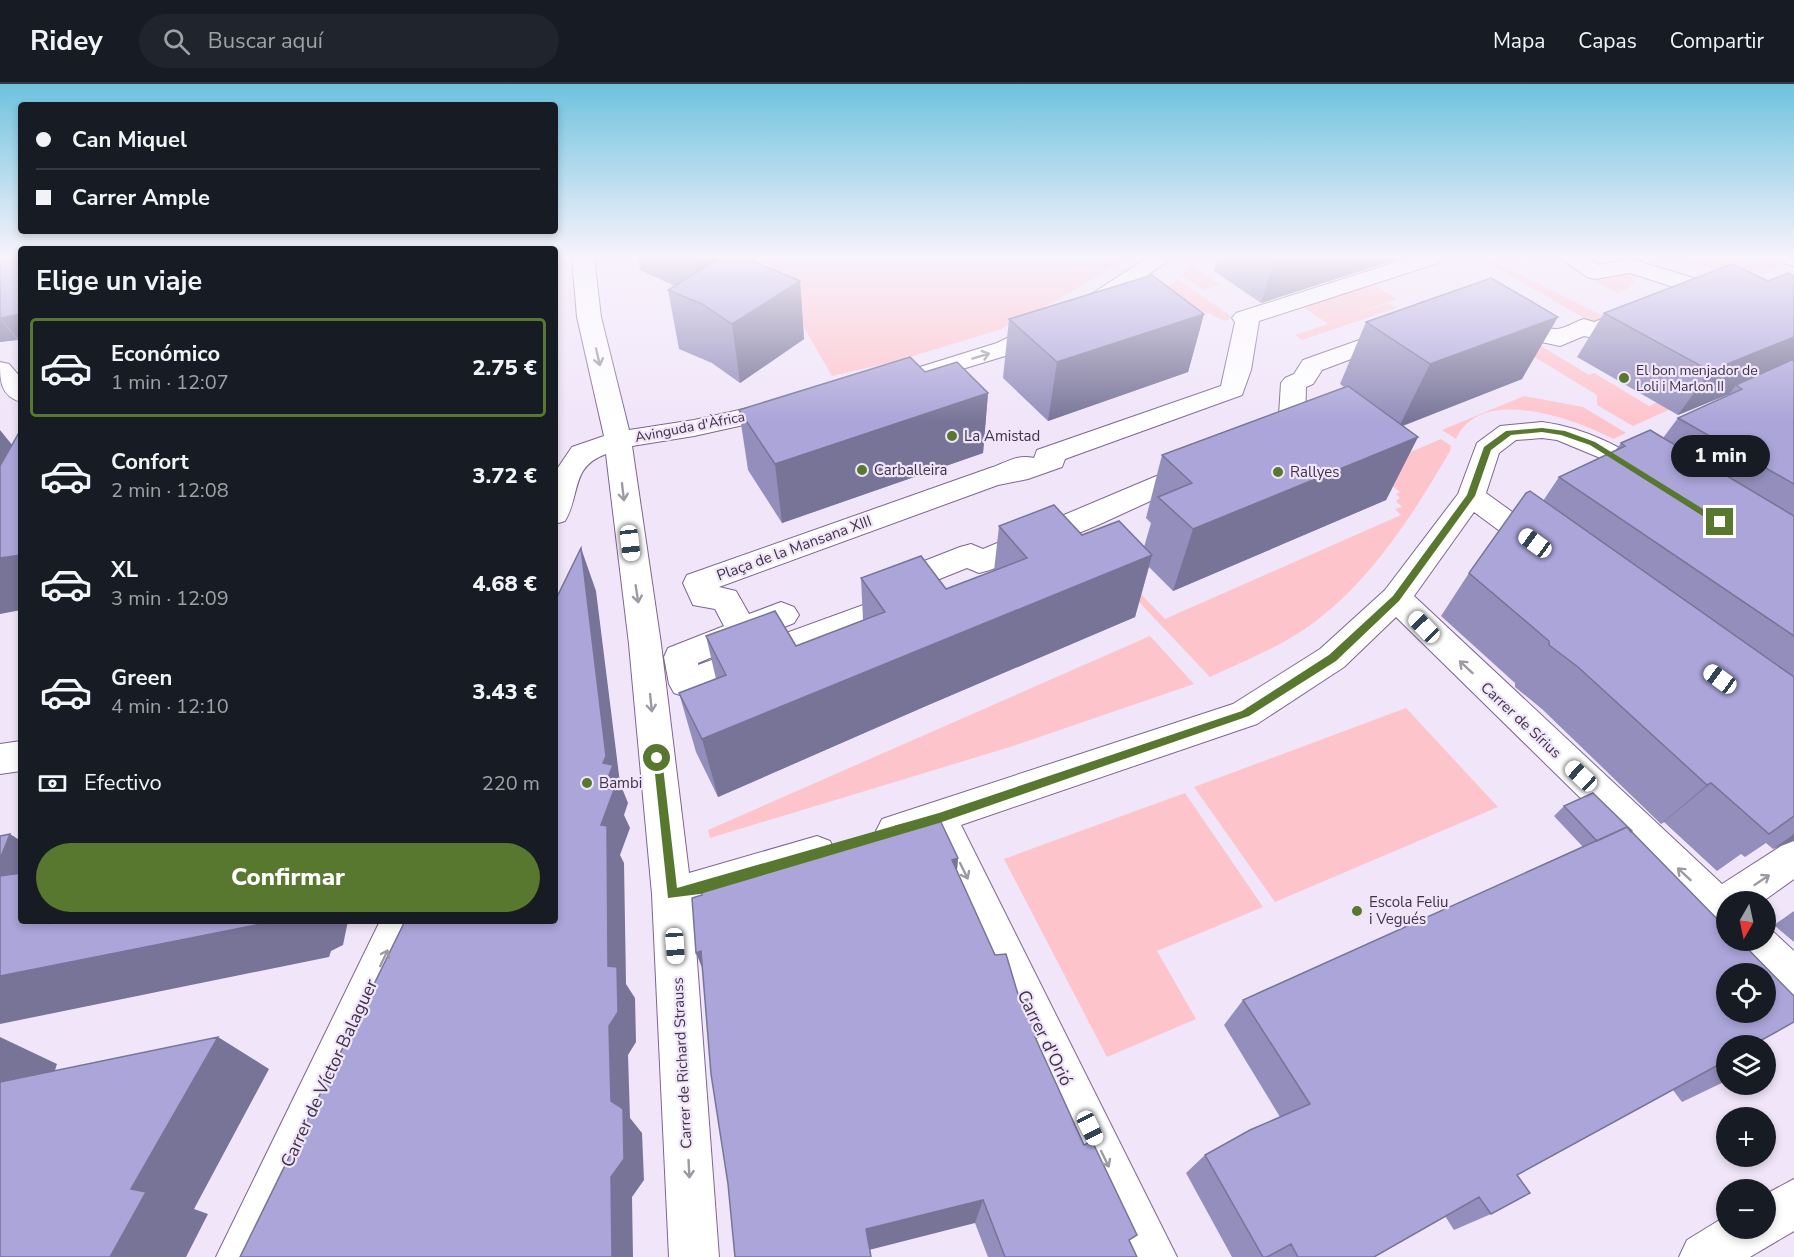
<!DOCTYPE html>
<html lang="es">
<meta charset="utf-8">
<style>
:root{--surface:#171b24;--page:#20242c;--text:#f1f3f6;--muted:#9ea1a6;--line:#363941;--accent:#58782f}
body{margin:0;font-family:"Nunito Sans",sans-serif;background:var(--page);color:var(--text);height:100vh;display:flex;flex-direction:column;font-size:22px;white-space:nowrap}
*{box-sizing:border-box;margin:0}
p{font-size:20px;color:var(--muted)}
.icon{flex:none;width:33px;height:33px;fill:none;stroke:currentColor;stroke-width:2;stroke-linecap:round;stroke-linejoin:round}
.map{position:relative;flex:1;overflow:hidden}
.panel{position:absolute;left:18px;top:162px;width:540px;height:678px;display:flex;flex-direction:column;background:var(--surface);border-radius:6px;box-shadow:0 3px 9px #0003}
.panel>*{flex:none}
.top-card{position:absolute;left:18px;top:18px;width:540px;height:132px;border-radius:6px;box-shadow:0 3px 9px #0003;display:grid;align-content:center;height:132px;padding:0 18px;background:var(--surface)}
.needle{width:39px;rotate:189deg}
.buttons{position:absolute;left:1716px;top:807px;display:grid;gap:12px}
.buttons a{display:grid;place-items:center;width:60px;height:60px;border-radius:50%;background:var(--surface);box-shadow:0 3px 9px #0003;font-size:30px}
.end{position:absolute;width:27px;height:27px;margin:-14px;border:8px solid #58782f;background:#fff;box-shadow:0 0 0 3px #fff}
.from{border-radius:50%}
.bubble{position:absolute;height:42px;border-radius:21px;background:var(--surface);box-shadow:0 3px 9px #0003;font-size:20px;font-weight:800;line-height:42px;text-align:center}
.car{position:absolute;width:18px;height:36px;margin:-18px -9px;border-radius:8px;box-shadow:0 0 4px 2px #0007;background:linear-gradient(#fff 24%,#345 0 40%,#fff 0 76%,#345 0 86%,#fff 0)}
.top-card b{display:flex;align-items:center;gap:21px;height:57px;font-size:22px}
.top-card b+b{border-top:2px solid var(--line)}
.top-card i{width:15px;height:15px;background:var(--text)}
ul{padding:0;list-style:none}
li{display:flex;align-items:center;gap:18px;height:99px;margin:0 12px 9px;padding:0 6px;border:3px solid transparent;border-radius:6px}
li div{flex:1}
li b{display:block;font-size:22px}
li em{font-style:normal;font-weight:800}
li.current{border-color:var(--accent)}
li>.icon{width:54px;height:54px;stroke-width:1.5}
h2{padding:0 18px;font-size:27px;line-height:72px}
.pay{display:flex;align-items:center;gap:15px;height:66px;padding:0 18px;font-size:22px}
.pay p{margin-inline-start:auto}
.primary-button{display:flex;gap:12px;margin-top:auto;padding:12px 18px}
.primary-button a{flex:1;height:69px;border-radius:36px;background:var(--accent);color:#fff;font-size:24px;font-weight:800;line-height:69px;text-align:center}
header{display:flex;align-items:center;gap:36px;box-sizing:border-box;height:84px;padding:0 30px;background:var(--surface);border-bottom:2px solid var(--line)}
header strong{font-size:28px}
nav{display:flex;gap:33px;margin-inline-start:auto;font-size:21px}
.search{width:420px;height:54px;background:var(--page);display:flex;align-items:center;gap:15px;box-sizing:border-box;padding:0 21px;border-radius:33px;color:var(--muted);font-size:22px}
.map>svg:first-child{display:block}
.green{fill:#fec4cc}
.lines{fill:none;stroke-linecap:round;stroke-linejoin:round}
.street-casing{stroke:#7e6592;stroke-width:2}
.street{fill:#fff;fill-rule:evenodd}
.wall{fill:#938ebb}
.shaded-wall{fill:#787498}
.building{fill:#aba5d9;stroke:#787498;stroke-width:1.5;fill-rule:evenodd}
.oneway{stroke:#9e99a3}
.route{fill:#58782f}
.poi-dot{fill:#58782f;stroke:#f0e5f9;stroke-width:2}
.labels{text-anchor:middle;dominant-baseline:central;stroke-width:4.5;stroke-linejoin:round;paint-order:stroke}
.far-poi-label{font-size:14px;fill:#3e3347;stroke:#f0e5f9;text-anchor:start}
.far-street-label{font-size:14px;fill:#3e3347;stroke:#f0e5f9}
.poi-label{font-size:15px;fill:#3e3347;stroke:#f0e5f9;text-anchor:start}
.street-label{font-size:15px;fill:#3e3347;stroke:#f0e5f9}
.near-street-label{font-size:18px;fill:#3e3347;stroke:#f0e5f9}
</style>
<header>
<strong>Ridey</strong>
<div class="search"><svg class="icon" aria-label="search" viewBox="0 0 24 24"><circle cx="10" cy="10" r="6"/><path d="M15 15l6 6"/></svg>Buscar aquí</div>
<nav><a>Mapa</a><a>Capas</a><a>Compartir</a></nav>
</header>
<div class="map">
<svg width="1794" height="1173" viewBox="0 0 1794 1173">
<rect width="100%" height="100%" fill="#f0e5f9"/>
<path class="green" d="M 764,174 L 1128,174 L 1057,216 L 999,246 L 893,278 L 832,292 Z
M 1552,174 L 1572,174 L 1595,188 L 1636,184 L 1635,197 L 1629,204 L 1617,209 Z
M 1679,174 L 1784,174 C 1759,208 1711,183 1679,174 Z
M 1485,177 L 1513,187 L 1615,238 L 1593,247 L 1591,238 Z
M 1193,182 L 1220,201 L 1203,206 L 1181,191 Z
M 1178,195 L 1232,233 L 1225,237 L 1160,208 Z
M 1368,197 L 1397,215 L 1335,237 L 1389,219 L 1396,224 L 1302,256 L 1295,251 L 1328,240 L 1299,220 Z
M 1518,248 L 1589,291 L 1594,289 L 1649,322 L 1665,315 L 1677,322 L 1633,342 L 1597,321 L 1597,311 L 1503,254 Z
M 1524,312 L 1583,323 L 1626,349 L 1613,355 C 1574,334 1480,301 1456,355 L 1442,346 Z
M 1441,355 L 1451,362 L 1450,367 C 1411,434 1364,508 1297,550 C 1270,567 1239,579 1210,593 L 1104,481 L 1098,466 L 1165,535 L 1401,431 L 1395,425 L 1402,423 L 1396,417 L 1400,414 L 1396,410 L 1400,408 L 1371,385 Z
M 1150,552 L 1194,600 L 1010,663 L 710,754 L 708,746 Z
M 1406,624 L 1498,723 L 1275,818 L 1194,703 Z
M 1185,709 L 1263,823 L 1157,867 L 1196,935 L 1107,973 L 1004,775 Z"/>
<g class="lines">
<g class="street-casing">
<path id="street" d="M 572,174 L 594,174 L 601,233 L 629,346 L 694,336 L 784,316 L 793,318 L 797,324 L 793,330 L 694,352 L 632,362 L 661,560 L 689,789 L 817,752 L 830,757 L 836,769 L 830,781 L 693,824 L 719,1173 L 669,1173 L 652,810 L 629,560 L 606,370 C 570,383 581,410 565,437 L 555,440 L 555,388 L 572,363 L 604,352 L 577,233 Z
M 1147,174 L 1172,174 L 1095,228 L 1015,269 L 916,299 L 907,297 L 904,292 L 907,287 L 997,259 L 1079,218 Z
M 1409,174 L 1441,174 L 1438,179 L 1259,237 L 1251,286 L 1242,311 L 1065,375 L 1062,383 L 1028,395 L 998,401 L 719,503 L 736,507 L 749,530 L 781,518 L 794,523 L 799,531 L 794,539 L 698,579 L 698,581 L 899,508 L 892,496 L 896,488 L 960,463 L 971,460 L 983,465 L 1185,380 L 1195,377 L 1205,380 L 1209,386 L 1205,392 L 1098,441 L 990,486 L 979,489 L 967,484 L 927,500 L 935,512 L 931,520 L 698,609 L 686,613 L 674,609 L 669,600 L 664,573 L 668,564 L 724,542 L 715,525 L 693,521 L 683,499 L 687,491 L 990,384 C 1006,379 1016,370 1034,374 L 1037,366 L 1221,302 L 1235,238 L 1232,234 L 1236,229 Z
M 1561,174 L 1587,174 L 1599,181 L 1631,175 L 1710,199 L 1713,204 L 1710,209 L 1601,252 L 1593,254 L 1584,252 L 1560,262 L 1537,257 L 1500,239 L 1496,234 L 1500,229 C 1522,224 1542,250 1562,244 C 1570,242 1576,237 1584,235 L 1594,238 L 1680,205 L 1630,189 L 1595,195 L 1587,193 Z
M 1782,174 L 1794,174 L 1794,182 L 1786,180 Z
M 1396,243 L 1404,245 L 1408,250 L 1404,255 L 1322,286 L 1313,300 L 1306,303 L 1305,336 L 1296,344 L 1300,350 C 1288,369 1273,354 1264,341 L 1268,335 L 1279,331 L 1281,299 L 1285,294 L 1294,290 L 1303,276 Z
M 0,278 L 9,280 L 21,294 L 21,318 C 0,312 0,296 0,278 Z
M 1542,338 C 1586,344 1621,363 1658,387 L 1662,393 L 1658,399 L 1648,402 L 1638,399 L 1598,373 L 1557,356 L 1542,354 L 1516,356 L 1499,369 L 1486,409 L 1551,456 L 1556,463 L 1551,470 L 1541,473 L 1531,470 L 1474,428 L 1414,512 L 1722,800 L 1781,762 L 1794,757 L 1794,795 L 1762,818 L 1726,818 L 1726,848 L 1712,843 L 1396,533 L 1344,583 L 1257,640 L 961,741 L 1177,1173 L 1127,1173 L 929,752 L 895,763 L 882,759 L 876,747 L 882,735 L 1233,620 L 1320,565 L 1385,506 L 1458,410 L 1477,359 L 1500,342 Z
M 21,657 L 21,687 L 0,690 L 0,660 Z
M 380,837 L 421,837 L 266,1173 L 216,1173 Z
M 1766,841 L 1794,867 L 1794,916 L 1779,910 L 1766,896 L 1766,890 L 1759,890 L 1740,870 L 1734,856 L 1766,856 Z
M 1794,1095 L 1794,1147 L 1750,1173 L 1679,1173 L 1687,1156 L 1726,1132 L 1726,1144 L 1766,1144 L 1766,1110 Z"/>
</g>
<use href="#street" class="street"/>
</g>
<path class="wall" d="M 0,174 L 21,174 L 21,260 L 17,256 L 0,258 Z
M 638,174 L 754,174 L 754,175 L 752,177 L 800,197 L 804,255 L 740,299 L 712,279 L 679,265 L 668,206 L 675,202 L 640,186 Z
M 1218,174 L 1401,174 L 1261,219 L 1214,187 Z
M 1794,192 L 1794,756 L 1773,765 L 1766,759 L 1745,773 L 1741,770 L 1717,787 L 1664,738 L 1661,740 L 1542,625 L 1515,603 L 1515,599 L 1441,532 L 1469,489 L 1543,417 L 1559,393 L 1615,367 L 1621,359 L 1663,354 L 1678,334 L 1727,312 L 1729,310 L 1678,331 L 1577,273 L 1604,229 Z
M 1204,230 L 1188,288 L 1048,337 L 1003,294 L 1009,235 Z
M 1366,238 L 1522,295 L 1403,342 L 1418,353 L 1386,416 L 1173,507 L 1149,483 L 1135,533 L 926,622 L 718,713 L 696,668 L 679,609 L 716,595 L 706,552 L 796,562 L 863,536 L 861,494 L 946,505 L 994,487 L 999,442 L 1082,451 L 1144,463 L 1151,439 L 1146,434 L 1162,371 L 1344,303 L 1340,300 Z
M 925,288 L 988,309 L 983,369 L 782,439 L 748,386 L 739,326 Z
M 1564,722 L 1631,748 L 1726,962 L 1726,997 L 1682,1018 L 1673,1006 L 1517,1091 L 1491,1130 L 1454,1146 L 1445,1132 L 1374,1173 L 1232,1173 L 1186,1089 L 1205,1071 L 1280,1033 L 1224,941 L 1243,916 L 1583,763 L 1554,732 Z
M 896,742 L 958,774 L 957,787 L 995,871 L 1020,917 L 1038,953 L 1036,957 L 1137,1173 L 988,1173 L 975,1139 L 728,1100 L 896,745 Z
M 1794,827 L 1794,858 L 1774,841 Z"/>
<path class="shaded-wall" d="M 694,174 L 754,174 L 754,175 L 700,213 Z
M 1275,174 L 1401,174 L 1261,219 Z
M 800,197 L 804,255 L 740,299 L 732,240 Z
M 21,230 L 21,259 L 1,234 Z
M 1204,230 L 1188,288 L 1048,337 L 1057,278 Z
M 1558,233 L 1522,295 L 1399,343 L 1430,280 Z
M 0,234 L 17,256 L 0,258 Z
M 1794,253 L 1794,282 L 1736,301 L 1729,310 L 1678,331 L 1710,287 Z
M 988,309 L 983,369 L 782,439 L 775,380 Z
M 0,346 L 13,362 L 0,384 Z
M 1418,353 L 1386,416 L 1173,507 L 1193,445 Z
M 581,464 L 596,507 L 620,699 L 628,719 L 624,731 L 630,744 L 620,771 L 624,779 L 626,900 L 635,914 L 636,958 L 628,971 L 630,1034 L 642,1049 L 644,1096 L 632,1113 L 633,1173 L 612,1173 L 608,882 L 601,741 L 604,704 L 603,679 Z
M 21,471 L 21,526 L 0,530 L 0,474 Z
M 1152,471 L 1135,533 L 926,622 L 718,713 L 702,655 L 929,562 Z
M 1711,699 L 1664,738 L 1661,740 L 1707,701 Z
M 10,750 L 21,757 L 21,812 L 0,798 L 0,775 Z
M 1794,750 L 1794,756 L 1773,765 Z
M 958,774 L 954,818 L 952,776 Z
M 50,837 L 348,837 L 343,861 L 331,867 L 329,873 L 0,940 L 0,892 Z
M 701,867 L 712,908 L 696,869 Z
M 0,953 L 57,980 L 40,1033 L 0,1017 Z
M 218,953 L 269,985 L 194,1125 L 208,1130 L 186,1173 L 110,1173 L 131,1105 Z
M 983,1116 L 975,1139 L 869,1166 L 866,1145 Z"/>
<path class="building" d="M 0,174 L 21,174 L 21,230 L 1,234 L 0,233 Z
M 720,174 L 745,174 L 800,197 L 732,240 L 702,220 L 668,206 Z
M 1732,180 L 1768,197 L 1788,189 L 1794,192 L 1794,253 L 1710,287 L 1604,229 Z
M 1152,191 L 1204,230 L 1057,278 L 1009,235 Z
M 1491,194 L 1558,233 L 1430,280 L 1366,238 Z
M 910,273 L 925,288 L 957,278 L 988,309 L 775,380 L 739,326 Z
M 1794,275 L 1794,400 L 1678,334 L 1742,305 L 1736,301 Z
M 1348,302 L 1418,353 L 1193,445 L 1158,413 L 1192,399 L 1162,371 Z
M 21,345 L 21,471 L 0,474 L 0,382 Z
M 1650,346 L 1794,432 L 1794,552 L 1559,393 L 1625,362 L 1621,359 Z
M 1530,407 L 1794,593 L 1794,732 L 1769,750 L 1711,699 L 1707,701 L 1578,583 L 1549,561 L 1549,557 L 1469,489 L 1526,409 Z
M 1054,421 L 1082,451 L 1119,437 L 1152,471 L 929,562 L 702,655 L 679,609 L 726,591 L 706,552 L 775,527 L 796,562 L 885,528 L 861,494 L 921,472 L 946,505 L 1027,474 L 999,442 Z
M 581,464 L 606,672 L 603,679 L 613,681 L 604,704 L 614,706 L 601,741 L 607,742 L 608,882 L 617,883 L 618,928 L 609,942 L 611,1017 L 623,1025 L 624,1075 L 611,1093 L 612,1173 L 240,1173 L 405,837 L 555,837 L 555,517 Z
M 1593,709 L 1632,747 L 1631,748 L 1627,743 L 1597,757 L 1564,722 Z
M 938,732 L 958,774 L 952,776 L 995,871 L 1006,870 L 1020,917 L 1028,915 L 1038,953 L 1035,953 L 1084,1061 L 1092,1057 L 1137,1151 L 1129,1156 L 1137,1173 L 1005,1173 L 983,1116 L 866,1145 L 871,1173 L 735,1173 L 728,1100 L 711,990 L 701,867 L 696,869 L 692,814 L 702,811 L 701,805 L 897,744 L 896,742 Z
M 1627,743 L 1726,844 L 1726,856 L 1739,856 L 1794,912 L 1794,938 L 1751,962 L 1726,962 L 1726,991 L 1718,981 L 1517,1091 L 1530,1109 L 1491,1130 L 1479,1113 L 1374,1173 L 1298,1173 L 1291,1160 L 1267,1173 L 1263,1173 L 1205,1071 L 1250,1046 L 1310,1020 L 1243,916 ZM 1726,890 L 1766,890 L 1766,928 L 1726,928 Z
M 10,750 L 0,775 L 0,752 Z
M 21,789 L 21,837 L 50,837 L 50,839 L 52,837 L 276,837 L 0,892 L 0,792 Z
M 218,953 L 131,1105 L 146,1108 L 110,1173 L 0,1173 L 0,998 Z"/>
<defs><path id="oneway-shaft" d="M-6 0H5M1.5-3L5.5 0L1.5 3" fill="none" stroke-width="1.6" stroke-linecap="round" stroke-linejoin="round" transform="scale(1.5)"/></defs>
<g class="oneway">
<use href="#oneway-shaft" transform="translate(981 272) rotate(-17)"/>
<use href="#oneway-shaft" transform="translate(598 273) rotate(77)"/>
<use href="#oneway-shaft" transform="translate(623 408) rotate(83)"/>
<use href="#oneway-shaft" transform="translate(637 510) rotate(81)"/>
<use href="#oneway-shaft" transform="translate(1466 583) rotate(-137)"/>
<use href="#oneway-shaft" transform="translate(651 619) rotate(84)"/>
<use href="#oneway-shaft" transform="translate(964 787) rotate(64)"/>
<use href="#oneway-shaft" transform="translate(1684 790) rotate(-137)"/>
<use href="#oneway-shaft" transform="translate(1762 796) rotate(-34)"/>
<use href="#oneway-shaft" transform="translate(384 874) rotate(-65)"/>
<use href="#oneway-shaft" transform="translate(1105 1075) rotate(64)"/>
<use href="#oneway-shaft" transform="translate(689 1085) rotate(87)"/>
</g>
<linearGradient id="sky" x2="0" y2="1"><stop stop-color="#6ec2de"/><stop offset="0.51" stop-color="#f8f3fc"/><stop offset="1" stop-color="#f8f3fc" stop-opacity="0"/></linearGradient>
<rect width="1794" height="338" fill="url(#sky)"/>
<path class="route" d="M 1542,344 L 1565,347 L 1595,358 L 1724,438 L 1717,441 L 1590,361 L 1561,351 L 1542,348 L 1511,351 L 1491,366 L 1475,412 L 1399,517 L 1336,577 L 1249,632 L 939,739 L 700,810 L 668,814 L 653,671 L 661,671 L 662,674 L 677,804 L 939,729 L 1242,627 L 1329,571 L 1393,512 L 1467,411 L 1484,363 L 1506,347 Z"/>
<g class="poi-dot">
<circle cx="1624" cy="294" r="6"/>
<circle cx="952" cy="352" r="6"/>
<circle cx="862" cy="386" r="6"/>
<circle cx="1278" cy="388" r="6"/>
<circle cx="587" cy="699" r="6"/>
<circle cx="1357" cy="827" r="6"/>
</g>
<g class="labels">
<g class="far-poi-label">
<text x="1636" y="286">El bon menjador de<tspan x="1636" dy="16">Loli i Marlon II</tspan></text>
</g>
<g class="far-street-label">
<text transform="translate(690 343) rotate(-11)">Avinguda d'Àfrica</text>
</g>
<g class="poi-label">
<text x="964" y="352">La Amistad</text>
<text x="874" y="386">Carballeira</text>
<text x="1290" y="388">Rallyes</text>
<text x="599" y="699">Bambi</text>
<text x="1369" y="818">Escola Feliu<tspan x="1369" dy="17">i Vegués</tspan></text>
</g>
<g class="street-label">
<text transform="translate(794 464) rotate(-20)">Plaça de la Mansana XIII</text>
<text transform="translate(1521 636) rotate(43)">Carrer de Sírius</text>
<text transform="translate(682 979) rotate(-93)">Carrer de Richard Strauss</text>
</g>
<g class="near-street-label">
<text transform="translate(1045 954) rotate(64)">Carrer d'Orió</text>
<text transform="translate(329 989) rotate(-65)">Carrer de Víctor Balaguer</text>
</g>
</g>
</svg>
<div class="buttons">
<a><svg class="needle" viewBox="-14 -14 28 28"><path d="M0-13l5 13h-10z" fill="#e53935"/><path d="M0 13l5-13h-10z" fill="#9ea1a6"/></svg></a>
<a><svg class="icon" aria-label="locate" viewBox="0 0 24 24"><circle cx="12" cy="12" r="6"/><path d="M12 2v4M12 18v4M2 12h4M18 12h4"/></svg></a>
<a><svg class="icon" aria-label="layers" viewBox="0 0 24 24"><path d="M12 4l9 5-9 5-9-5zM3 14l9 5 9-5"/></svg></a>
<a>+</a>
<a>−</a>
</div>
<i class="end from" style="left:657px;top:674px"></i>
<i class="end" style="left:1720px;top:438px"></i>
<div class="bubble" style="left:1671px;top:351px;width:99px">1 min</div>
<i class="car" style="left:630px;top:459px;rotate:173deg"></i>
<i class="car" style="left:1535px;top:459px;rotate:306deg"></i>
<i class="car" style="left:1424px;top:543px;rotate:316deg"></i>
<i class="car" style="left:1720px;top:595px;rotate:306deg"></i>
<i class="car" style="left:1581px;top:692px;rotate:313deg"></i>
<i class="car" style="left:675px;top:862px;rotate:176deg"></i>
<i class="car" style="left:1090px;top:1044px;rotate:154deg"></i>
<div class="top-card">
<b><i class="from"></i>Can Miquel</b>
<b><i></i>Carrer Ample</b>
</div>
<section class="panel">
<h2>Elige un viaje</h2>
<ul>
<li class="current"><svg class="icon" aria-label="car" viewBox="0 0 24 24"><path d="M5 17H2v-5l4-1 3-4h7l3 4 3 1v5h-3M9 17h6M6 11h13"/><circle cx="7" cy="17" r="2"/><circle cx="17" cy="17" r="2"/></svg><div><b>Económico</b><p>1 min · 12:07</p></div><em>2.75 €</em></li>
<li><svg class="icon" aria-label="car" viewBox="0 0 24 24"><path d="M5 17H2v-5l4-1 3-4h7l3 4 3 1v5h-3M9 17h6M6 11h13"/><circle cx="7" cy="17" r="2"/><circle cx="17" cy="17" r="2"/></svg><div><b>Confort</b><p>2 min · 12:08</p></div><em>3.72 €</em></li>
<li><svg class="icon" aria-label="car" viewBox="0 0 24 24"><path d="M5 17H2v-5l4-1 3-4h7l3 4 3 1v5h-3M9 17h6M6 11h13"/><circle cx="7" cy="17" r="2"/><circle cx="17" cy="17" r="2"/></svg><div><b>XL</b><p>3 min · 12:09</p></div><em>4.68 €</em></li>
<li><svg class="icon" aria-label="car" viewBox="0 0 24 24"><path d="M5 17H2v-5l4-1 3-4h7l3 4 3 1v5h-3M9 17h6M6 11h13"/><circle cx="7" cy="17" r="2"/><circle cx="17" cy="17" r="2"/></svg><div><b>Green</b><p>4 min · 12:10</p></div><em>3.43 €</em></li>
</ul>
<div class="pay"><svg class="icon" aria-label="cash" viewBox="0 0 24 24"><path d="M3 7h18v10H3z"/><circle cx="12" cy="12" r="2"/></svg>Efectivo<p>220 m</p></div>
<div class="primary-button"><a>Confirmar</a></div>
</section>
</div>
